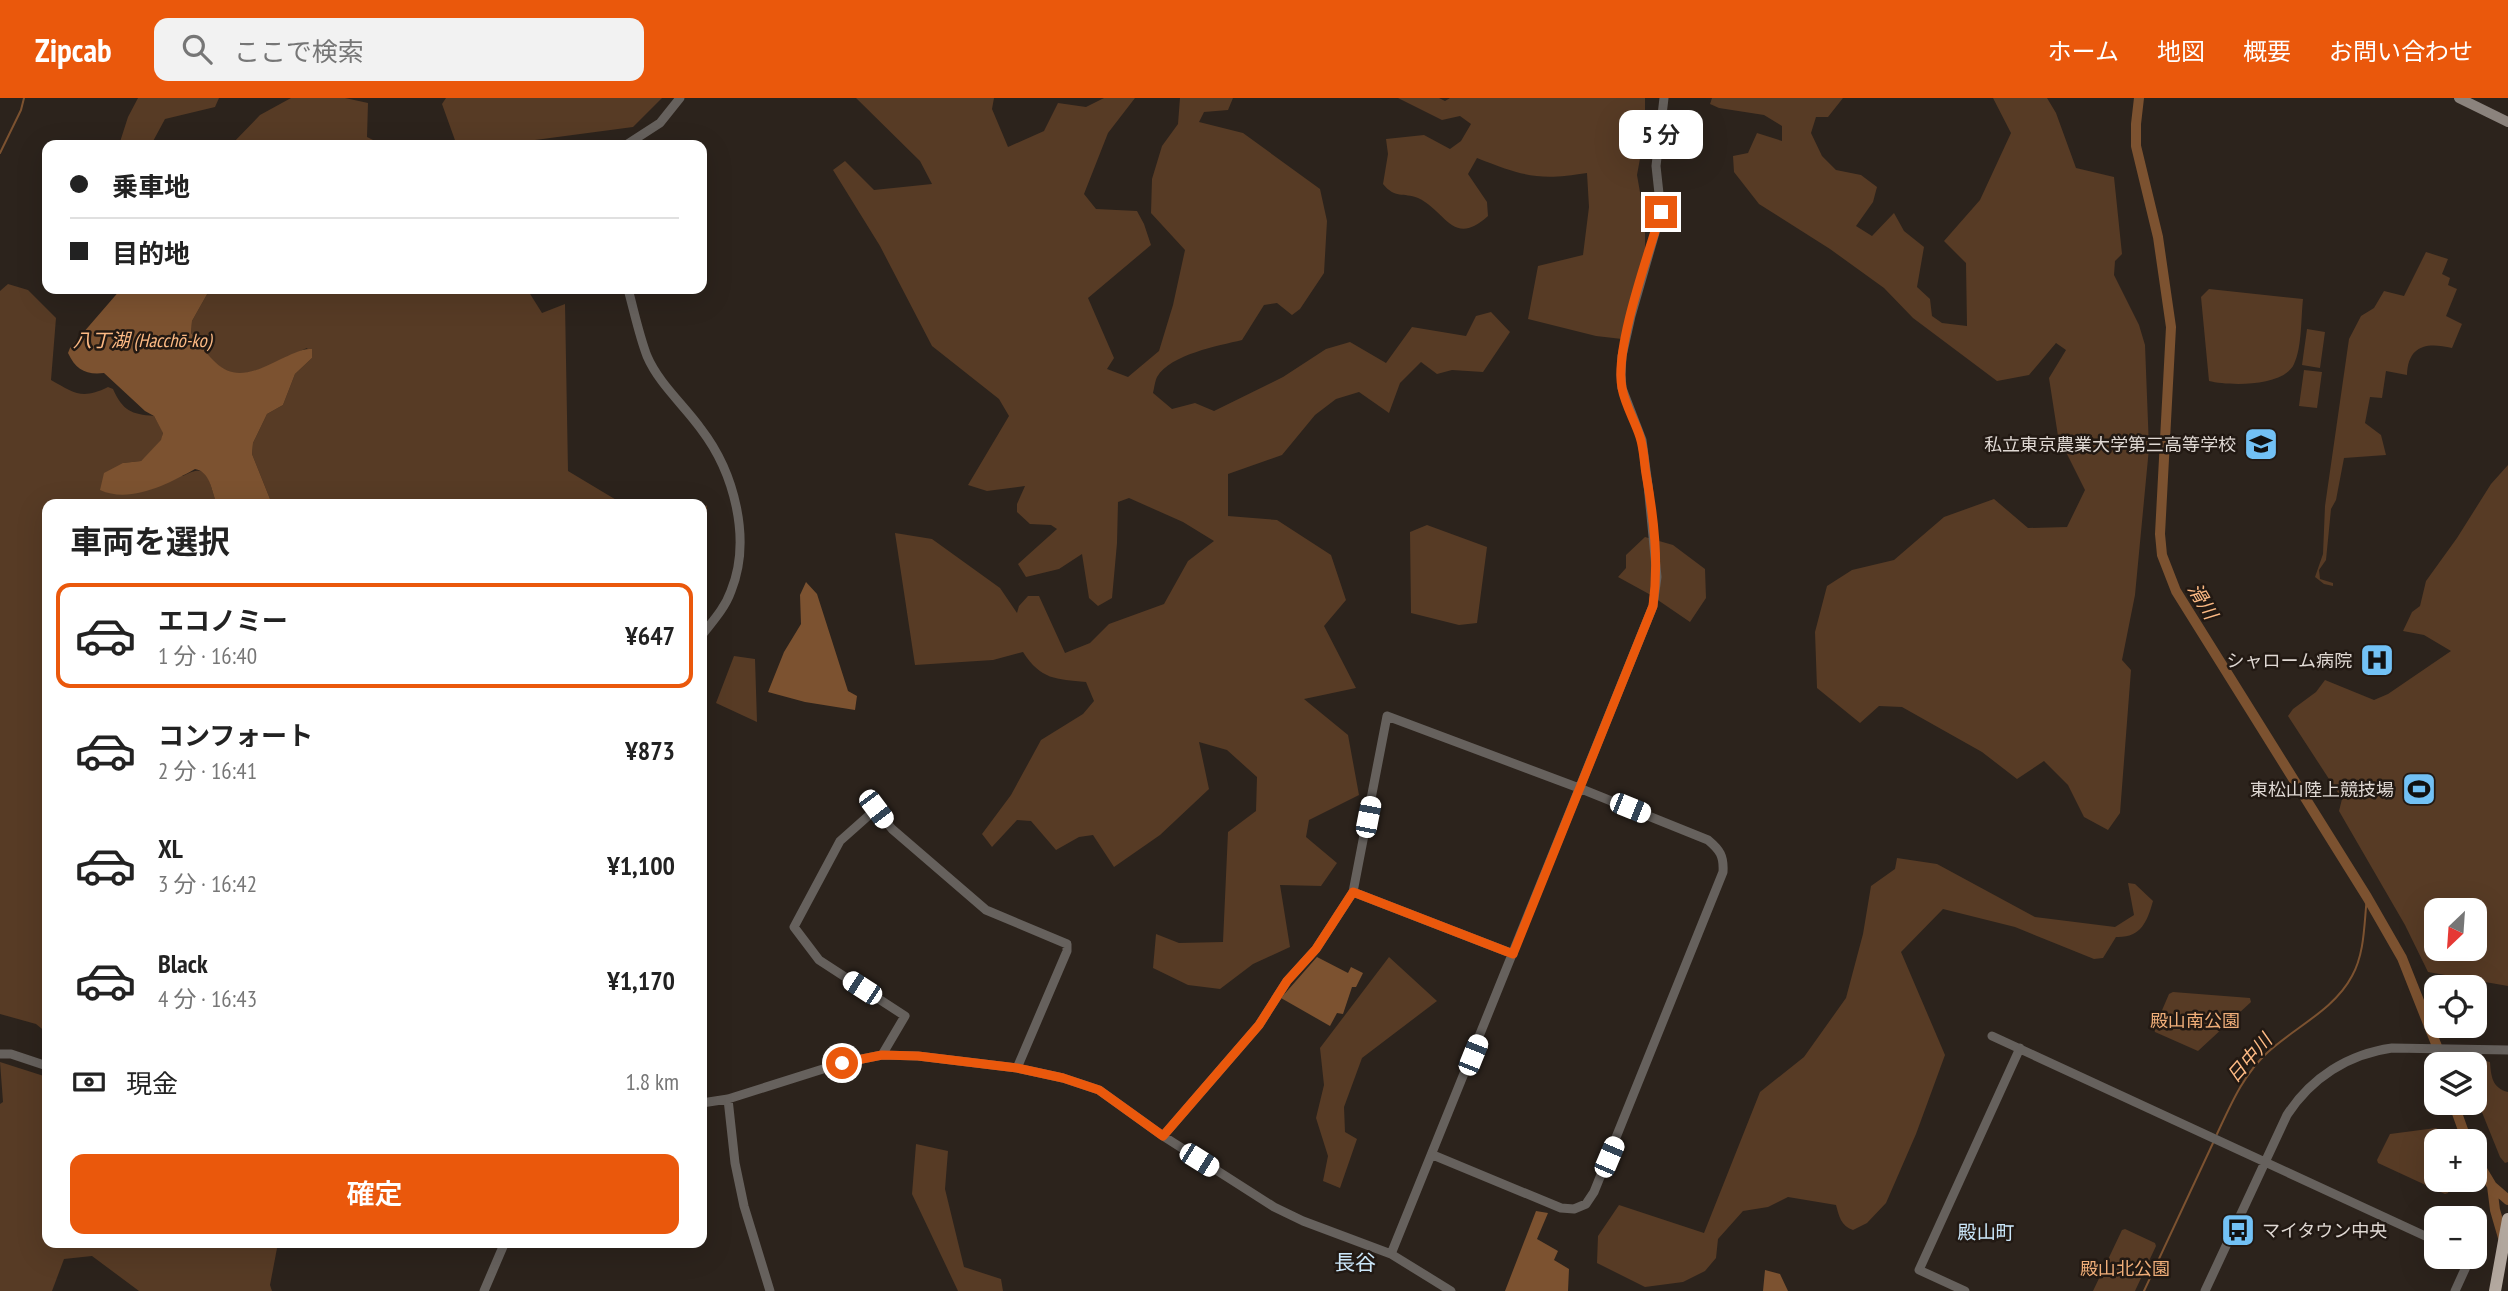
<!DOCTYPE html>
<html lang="ja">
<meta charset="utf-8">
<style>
:root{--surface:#fff;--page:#f2f2f2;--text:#222;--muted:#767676;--line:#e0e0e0;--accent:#ea580c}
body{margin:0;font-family:"PT Sans Narrow","Noto Sans JP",sans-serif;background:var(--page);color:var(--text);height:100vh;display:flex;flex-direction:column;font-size:26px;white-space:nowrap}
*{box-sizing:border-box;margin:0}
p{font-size:23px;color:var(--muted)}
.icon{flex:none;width:38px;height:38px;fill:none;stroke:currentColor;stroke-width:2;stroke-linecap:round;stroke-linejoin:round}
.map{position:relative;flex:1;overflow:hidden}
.panel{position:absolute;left:42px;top:401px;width:665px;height:749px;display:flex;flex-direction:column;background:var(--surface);border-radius:14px;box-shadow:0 7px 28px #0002}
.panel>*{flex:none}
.banner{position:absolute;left:42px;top:42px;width:665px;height:154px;border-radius:14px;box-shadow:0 7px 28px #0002;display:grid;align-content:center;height:154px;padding:0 28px;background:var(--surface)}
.needle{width:46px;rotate:205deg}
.tools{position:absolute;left:2424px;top:800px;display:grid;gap:14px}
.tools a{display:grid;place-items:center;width:63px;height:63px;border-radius:14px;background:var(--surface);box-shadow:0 7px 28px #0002;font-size:35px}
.end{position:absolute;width:32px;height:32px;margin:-16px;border:9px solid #ea580c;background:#fff;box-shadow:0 0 0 4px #fff}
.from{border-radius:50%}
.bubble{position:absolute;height:49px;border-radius:14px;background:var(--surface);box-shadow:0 7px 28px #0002;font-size:23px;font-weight:600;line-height:49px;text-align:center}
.car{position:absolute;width:21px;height:42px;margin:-21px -10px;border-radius:9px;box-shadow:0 0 5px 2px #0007;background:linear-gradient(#fff 24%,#345 0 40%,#fff 0 76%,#345 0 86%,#fff 0)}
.banner b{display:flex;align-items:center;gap:24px;height:66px;font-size:26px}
.banner b+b{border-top:2px solid var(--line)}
.banner i{width:18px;height:18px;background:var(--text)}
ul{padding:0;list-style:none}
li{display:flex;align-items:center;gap:21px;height:105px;margin:0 14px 10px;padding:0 14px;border:4px solid transparent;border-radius:14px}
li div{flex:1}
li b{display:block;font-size:26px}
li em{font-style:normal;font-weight:600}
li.selected{border-color:var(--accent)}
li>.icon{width:63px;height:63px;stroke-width:1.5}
h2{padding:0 28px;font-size:32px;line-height:84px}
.pay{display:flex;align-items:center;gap:18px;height:77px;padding:0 28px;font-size:26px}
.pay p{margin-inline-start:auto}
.action{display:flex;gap:14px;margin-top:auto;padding:14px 28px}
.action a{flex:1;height:80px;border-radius:14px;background:var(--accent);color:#fff;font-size:28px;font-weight:600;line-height:80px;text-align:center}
header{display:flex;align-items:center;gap:42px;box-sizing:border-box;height:98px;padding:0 35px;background:var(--accent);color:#fff}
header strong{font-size:33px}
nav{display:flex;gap:38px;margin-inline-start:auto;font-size:24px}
.search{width:490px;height:63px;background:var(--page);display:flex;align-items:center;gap:18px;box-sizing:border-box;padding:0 24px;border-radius:14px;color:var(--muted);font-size:26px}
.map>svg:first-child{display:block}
.green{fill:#573b25;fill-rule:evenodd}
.water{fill:#7c5230}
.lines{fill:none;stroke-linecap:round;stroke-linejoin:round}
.stream{stroke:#7c5230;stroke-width:2}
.river{stroke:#7c5230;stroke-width:10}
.tertiary{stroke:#66615d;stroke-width:9}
.secondary{stroke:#8b837d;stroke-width:10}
.trunk{stroke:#b4a9a0;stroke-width:12}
.route{stroke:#ea580c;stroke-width:9}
.labels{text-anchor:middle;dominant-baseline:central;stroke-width:5;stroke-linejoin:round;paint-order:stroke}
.poi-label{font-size:18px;fill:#dfd8d3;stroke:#221913;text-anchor:end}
.park-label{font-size:18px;fill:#f0ae79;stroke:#221913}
.water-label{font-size:19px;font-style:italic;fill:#fdba84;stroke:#221913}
.neighbourhood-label{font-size:19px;fill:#cae6f9;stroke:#221913}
.quarter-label{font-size:21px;fill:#cae6f9;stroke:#221913}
</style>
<header>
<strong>Zipcab</strong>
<div class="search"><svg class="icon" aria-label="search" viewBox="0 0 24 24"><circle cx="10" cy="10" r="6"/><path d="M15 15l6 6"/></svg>ここで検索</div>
<nav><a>ホーム</a><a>地図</a><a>概要</a><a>お問い合わせ</a></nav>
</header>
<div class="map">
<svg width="2508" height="1193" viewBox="0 0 2508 1193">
<rect width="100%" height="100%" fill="#2c231c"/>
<path class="green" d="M 138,0 L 219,0 L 215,9 L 165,21 L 151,47 L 119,47 L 128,19 Z
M 291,0 L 345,0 L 368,5 L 367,39 L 383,47 L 231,47 L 260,17 Z
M 446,0 L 662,0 L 633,29 L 535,42 L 535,47 L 454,47 L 456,45 L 442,6 Z
M 856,0 L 994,0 L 992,11 L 1008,49 L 1044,33 L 1058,5 L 1086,9 L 1104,0 L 1135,0 L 1108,35 L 1084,96 L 1096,111 L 1137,113 L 1144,126 L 1151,147 L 1088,200 L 1114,260 L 1107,271 L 1128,279 L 1159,253 L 1173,207 L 1185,152 L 1151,115 L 1152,81 L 1162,48 L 1178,26 L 1180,0 L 1233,0 L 1228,12 L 1204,14 L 1199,24 L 1243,35 L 1320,91 L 1327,123 L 1324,175 L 1300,211 L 1292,217 L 1277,205 L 1264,207 L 1242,242 C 1218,248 1171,256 1157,279 C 1155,283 1154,291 1153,295 L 1172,311 L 1195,305 L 1214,313 L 1283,279 L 1326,251 L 1350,244 L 1386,265 L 1412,229 L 1466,238 L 1476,218 L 1491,214 L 1510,234 L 1483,274 L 1452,272 L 1437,276 L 1421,264 L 1400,285 L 1389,315 L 1359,294 L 1336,301 L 1315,317 L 1282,357 L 1228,376 L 1228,418 L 1277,422 L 1331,457 L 1346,502 L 1324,528 L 1356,590 L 1304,601 L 1348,637 L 1359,697 L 1309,722 L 1306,739 L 1337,765 L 1321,788 L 1280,787 L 1290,849 L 1253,866 L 1220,891 L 1188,887 L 1153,870 L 1156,836 L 1179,845 L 1223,844 L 1228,734 L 1256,713 L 1257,679 L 1227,652 L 1199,644 L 1209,691 L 1160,737 L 1114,769 L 1093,737 L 1079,739 L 1056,752 L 1031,723 L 1017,722 L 992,749 L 982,736 L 1011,697 L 1041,642 L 1083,616 L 1094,603 L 1086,584 C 1056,581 1041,582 1023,554 L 993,562 L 915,567 L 895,435 L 932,441 L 1000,490 L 1017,515 L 1019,508 L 1028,498 L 1039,498 L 1065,555 L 1090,545 L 1109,526 L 1164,506 L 1188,463 L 1214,443 L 1183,424 L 1129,400 L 1118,404 L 1117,445 L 1112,500 L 1098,508 L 1089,500 L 1082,456 L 1059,471 L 1026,479 L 1018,466 L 1057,431 L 1051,427 L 1030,426 L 1017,414 L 1017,406 L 1025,388 L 987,393 L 968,387 L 1009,318 L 999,301 L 932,248 L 880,148 L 833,72 L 845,63 L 874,92 L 932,86 L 920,63 Z
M 1398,0 L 1439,0 L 1445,3 L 1450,0 L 1645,0 L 1645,33 L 1637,77 L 1645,123 L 1645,155 L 1622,241 L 1596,238 L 1528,221 L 1538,168 L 1583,157 L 1589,109 L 1587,75 C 1538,83 1523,78 1477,60 L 1468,76 L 1487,104 L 1488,118 C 1453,150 1446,113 1418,100 C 1403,94 1395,101 1383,86 L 1388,56 L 1386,41 L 1424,37 L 1450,51 L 1461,43 L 1471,26 L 1460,18 L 1442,22 Z
M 1712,0 L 1843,0 L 1828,19 L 1816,19 L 1811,35 L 1822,58 L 1836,72 L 1861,77 L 1877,89 L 1873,104 L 1856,128 L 1872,138 L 1894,115 L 1904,133 L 1924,149 L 1917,189 L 1930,201 L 1932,218 L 1942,225 L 1967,228 L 1966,165 L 1944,143 L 1980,102 L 2011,35 L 1993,0 L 2047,0 L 2056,15 L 2076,70 L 2114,79 L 2122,156 L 2115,163 L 2114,177 L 2139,227 L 2145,247 L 2149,350 L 2135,497 L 2122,562 L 2131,572 L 2120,715 L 2108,732 L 2084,719 L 2068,687 L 2044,663 L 2017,681 L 1982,654 L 1902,609 L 1879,608 L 1860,625 L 1817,590 L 1815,534 L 1827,488 L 1852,472 L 1894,462 L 1944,419 L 1994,401 L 2028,430 L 2067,429 L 2085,392 L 2058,338 L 2049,280 L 2066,252 L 2056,245 L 2029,277 L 1997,283 L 1913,220 L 1884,190 L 1830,151 L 1759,106 L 1734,74 L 1733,58 L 1748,55 L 1757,35 L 1782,43 L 1782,28 L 1764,17 L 1719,10 L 1710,6 Z
M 2426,154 L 2448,161 L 2442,176 L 2450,180 L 2448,187 L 2457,191 L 2446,218 L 2462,226 L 2452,250 C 2427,244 2408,247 2407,277 L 2386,273 L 2382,300 L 2370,299 L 2365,325 L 2381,337 L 2386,357 L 2344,360 L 2336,402 L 2331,411 L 2326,462 L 2319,472 L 2320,481 L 2333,485 L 2333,488 L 2324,486 L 2315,479 L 2323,456 L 2325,408 L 2349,241 L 2361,218 L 2374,210 L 2384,193 L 2404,198 Z
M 8,186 L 28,192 L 56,220 L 51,282 C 74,295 82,302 108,289 L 113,291 C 123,313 131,316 154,318 L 163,334 L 162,342 L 141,363 L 123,365 L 183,378 C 211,362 208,385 217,406 L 47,406 L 47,935 L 36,926 L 0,916 L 0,193 Z
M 210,191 L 527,191 L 542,215 L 565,206 L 568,373 L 623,406 L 272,406 L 252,356 L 253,345 L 267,316 L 283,307 L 295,276 L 312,260 L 307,250 C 287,258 244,286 224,272 C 213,265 199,245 191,235 L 192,223 Z
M 2209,191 L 2303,201 C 2301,219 2302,250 2294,266 C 2284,289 2229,288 2209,283 L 2201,199 Z
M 2307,231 L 2325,234 L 2320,270 L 2302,267 Z
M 2304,272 L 2322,274 L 2317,310 L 2299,308 Z
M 2508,367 L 2508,888 L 2428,874 L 2405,827 L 2339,713 L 2342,701 L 2288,618 L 2293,611 L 2316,594 L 2325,582 L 2374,602 L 2388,596 L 2451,553 L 2424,537 L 2403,533 L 2412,514 L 2420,508 L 2426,483 L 2457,440 L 2491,386 ZM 2436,812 L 2474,812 L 2474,850 L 2436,850 Z
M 707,407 L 705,490 L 702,496 L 702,412 Z
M 1427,427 L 1487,449 L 1477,525 L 1459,527 L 1411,515 L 1410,434 Z
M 1645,439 L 1673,447 L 1705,471 L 1706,500 L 1690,524 L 1649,496 L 1618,479 L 1626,470 L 1626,457 Z
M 734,558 L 755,561 L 757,624 L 716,605 Z
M 1897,760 L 1937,766 L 2035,819 L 2115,829 L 2134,817 L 2128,785 L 2135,786 L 2153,803 C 2147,824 2141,840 2116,839 L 2103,860 L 2094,861 L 2015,829 L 1943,811 L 1901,854 L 1945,957 L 1916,1036 L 1886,1105 L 1867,1125 L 1853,1132 C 1841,1128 1839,1118 1836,1107 L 1788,1099 L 1768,1109 L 1743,1113 L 1718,1141 L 1716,1160 L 1705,1173 L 1683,1184 L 1645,1189 L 1597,1165 L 1598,1138 L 1619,1107 L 1704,1135 L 1760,994 L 1804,959 L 1846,900 L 1863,836 L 1871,788 L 1895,771 Z
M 1389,859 L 1437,903 L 1362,960 L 1344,1009 L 1345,1034 L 1357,1041 L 1340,1090 L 1323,1083 L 1328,1058 L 1316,1020 L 1324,987 L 1320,950 Z
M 2173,894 L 2250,900 L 2251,904 L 2198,953 L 2155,934 L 2154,931 L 2169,896 Z
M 2467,959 L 2490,964 C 2491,978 2492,990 2508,994 L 2508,1064 L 2505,1065 L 2500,1059 L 2475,997 L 2474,966 L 2462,965 L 2462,960 Z
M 0,964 L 47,979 L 47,1144 L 278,1145 L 270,1187 L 272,1193 L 139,1193 L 92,1158 L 64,1161 L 52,1193 L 0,1193 L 0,1006 L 3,1004 Z
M 2436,1030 L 2439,1032 L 2443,1043 L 2436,1043 L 2436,1082 L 2454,1082 L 2448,1095 L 2445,1096 L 2378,1065 L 2377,1062 L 2390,1036 Z
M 916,1046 L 948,1053 L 945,1091 L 964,1169 L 1001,1181 L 1003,1193 L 958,1193 L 912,1096 Z
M 2125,1131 L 2155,1145 L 2156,1148 L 2135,1193 L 2093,1193 L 2122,1132 Z"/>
<path class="water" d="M 121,191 L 210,191 L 192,223 L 191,235 C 222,276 231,287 281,261 C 290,257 302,250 312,251 L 312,260 L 295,276 L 283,307 L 267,316 L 253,345 L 252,356 L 272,406 L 217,406 C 211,393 211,374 195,371 C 168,386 130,406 100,392 L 104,375 L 123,365 L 141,363 L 161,342 L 163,335 L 154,318 L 145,313 L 104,275 C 86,277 76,272 68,255 L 70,250 Z
M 806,484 L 817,496 L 848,593 L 857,598 L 855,612 L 805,604 L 768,594 L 784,554 L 801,526 L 800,497 Z
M 1317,859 L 1348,875 L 1351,869 L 1363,875 L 1356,889 L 1352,889 L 1343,916 L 1337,915 L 1330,928 L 1281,900 Z
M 1536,1113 L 1548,1115 L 1537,1141 L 1558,1153 L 1554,1162 L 1569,1171 L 1568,1193 L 1505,1193 Z
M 1765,1172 L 1780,1176 L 1788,1193 L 1763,1193 Z"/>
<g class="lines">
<path class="stream" d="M 0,55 L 21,12 L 24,0
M 2217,1036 C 2231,1006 2243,977 2268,954 C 2295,929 2334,912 2352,878 C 2365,855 2364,825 2367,799
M 2144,1193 L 2213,1045"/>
<path class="river" d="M 2139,0 L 2136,26 L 2136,48 L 2158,139 L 2171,229 L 2160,436 L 2162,457 L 2176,493 L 2367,799 L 2402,860 L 2444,966
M 2453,1004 L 2467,1043
M 2474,1058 L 2492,1088 L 2508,1102
M 2492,1088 L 2495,1112 L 2504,1143"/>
<path class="tertiary" d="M 626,47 L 660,25 L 680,0
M 628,191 C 634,213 639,237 647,258 C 659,286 684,307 701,331 C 734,374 752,441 731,493 C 725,510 713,523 702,537
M 1353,794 L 1513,856
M 1992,938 L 2436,1143
M 0,956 L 11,956 L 47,968
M 882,957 L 905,918 L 819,862 L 794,829 L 840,743 L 876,711 L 892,731 L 986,812 L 1067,846 L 1067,853 L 1017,970
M 728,1001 L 735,1065 L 744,1108 L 770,1193
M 702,1005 L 728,1001 L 842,965 L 882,957 L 918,958 L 1017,970 L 1063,980 L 1099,992 L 1163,1038 L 1274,1109 L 1303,1123 L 1391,1156 L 1451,1193
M 1163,1038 L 1259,927 L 1287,883 L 1316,851 L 1353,794 L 1387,618 L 1579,690 L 1708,742 C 1720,752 1724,758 1723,774 L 1594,1094 L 1586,1106 L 1574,1111 L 1561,1110 L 1433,1057
M 1391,1156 L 1653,508 L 1657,479 L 1648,387 L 1642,342 L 1622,290 L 1621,277 L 1622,258 L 1631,218 L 1661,114 L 1656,68 L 1664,0
M 484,1193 L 505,1144
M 1965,1193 L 1919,1172 L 2020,950
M 2205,1193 L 2287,1017 C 2311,980 2348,956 2392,950 L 2508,952
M 2455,1193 L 2471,1158"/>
<path class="secondary" d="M 2459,0 L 2508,24"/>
<path class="trunk" d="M 2495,1193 L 2508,1121"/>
</g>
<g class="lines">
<path class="route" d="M 842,965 L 882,957 L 918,958 L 1017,970 L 1063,980 L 1099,992 L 1163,1038 L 1259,927 L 1287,883 L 1316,851 L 1353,794 L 1513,856 L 1653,508 C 1659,464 1654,420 1646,376 C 1644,364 1644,351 1640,339 C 1635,323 1625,307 1622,290 C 1614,250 1649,155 1661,114"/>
</g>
<defs>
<g id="school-square" transform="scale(1.75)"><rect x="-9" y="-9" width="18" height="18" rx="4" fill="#72c1f5" stroke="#221913"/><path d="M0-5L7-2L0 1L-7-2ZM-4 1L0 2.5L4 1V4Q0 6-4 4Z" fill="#111"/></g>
<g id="hospital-square" transform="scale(1.75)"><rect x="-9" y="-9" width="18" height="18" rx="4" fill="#72c1f5" stroke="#221913"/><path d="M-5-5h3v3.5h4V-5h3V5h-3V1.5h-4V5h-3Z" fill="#111"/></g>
<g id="stadium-square" transform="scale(1.75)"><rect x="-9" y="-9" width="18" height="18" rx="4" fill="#72c1f5" stroke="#221913"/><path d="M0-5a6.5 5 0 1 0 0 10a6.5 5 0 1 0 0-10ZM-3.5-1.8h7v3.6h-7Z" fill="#111"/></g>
<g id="bus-square" transform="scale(1.75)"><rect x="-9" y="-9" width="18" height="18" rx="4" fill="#72c1f5" stroke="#221913"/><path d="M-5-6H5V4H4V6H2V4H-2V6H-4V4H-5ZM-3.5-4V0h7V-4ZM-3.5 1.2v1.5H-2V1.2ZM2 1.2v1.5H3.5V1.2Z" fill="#111"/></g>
</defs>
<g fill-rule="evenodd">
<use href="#school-square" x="2261" y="346"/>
<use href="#hospital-square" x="2377" y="562"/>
<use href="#stadium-square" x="2419" y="691"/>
<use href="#bus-square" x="2238" y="1132"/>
</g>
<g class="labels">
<g class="poi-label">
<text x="2236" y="346">私立東京農業大学第三高等学校</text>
<text x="2352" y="562">シャローム病院</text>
<text x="2394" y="691">東松山陸上競技場</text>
<text x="2262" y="1132" text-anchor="start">マイタウン中央</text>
</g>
<g class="park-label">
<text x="2195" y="922">殿山南公園</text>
<text x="2125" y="1170">殿山北公園</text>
</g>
<g class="water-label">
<text x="142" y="242">八丁湖 (Hacchō-ko)</text>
<text transform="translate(2203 503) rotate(59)">滑川</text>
<text transform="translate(2249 960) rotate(-49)">日中川</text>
</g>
<g class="neighbourhood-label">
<text x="1986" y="1134">殿山町</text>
</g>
<g class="quarter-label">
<text x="1355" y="1164">長谷</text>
</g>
</g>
</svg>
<div class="tools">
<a><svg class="needle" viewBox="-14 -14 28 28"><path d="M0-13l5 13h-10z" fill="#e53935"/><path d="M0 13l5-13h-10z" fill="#767676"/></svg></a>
<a><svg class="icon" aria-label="locate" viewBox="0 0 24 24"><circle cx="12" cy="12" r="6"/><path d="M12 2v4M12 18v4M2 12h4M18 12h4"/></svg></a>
<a><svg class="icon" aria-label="layers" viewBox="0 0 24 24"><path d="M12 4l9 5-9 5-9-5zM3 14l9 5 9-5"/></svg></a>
<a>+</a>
<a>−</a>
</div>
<i class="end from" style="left:842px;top:965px"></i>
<i class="end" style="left:1661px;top:114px"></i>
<div class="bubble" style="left:1619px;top:12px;width:84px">5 分</div>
<i class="car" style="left:1630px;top:710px;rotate:112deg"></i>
<i class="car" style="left:876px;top:711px;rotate:143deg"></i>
<i class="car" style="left:1368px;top:719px;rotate:11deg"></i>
<i class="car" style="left:862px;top:890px;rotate:303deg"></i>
<i class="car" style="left:1473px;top:957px;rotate:22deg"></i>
<i class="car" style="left:1609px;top:1059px;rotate:23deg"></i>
<i class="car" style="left:1199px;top:1062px;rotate:122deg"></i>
<div class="banner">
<b><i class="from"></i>乗車地</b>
<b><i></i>目的地</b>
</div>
<section class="panel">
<h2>車両を選択</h2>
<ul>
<li class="selected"><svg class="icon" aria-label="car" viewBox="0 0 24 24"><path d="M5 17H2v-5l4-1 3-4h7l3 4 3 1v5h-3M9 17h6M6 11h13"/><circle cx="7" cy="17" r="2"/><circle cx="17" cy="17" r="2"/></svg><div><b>エコノミー</b><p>1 分 · 16:40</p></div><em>¥647</em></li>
<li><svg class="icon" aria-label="car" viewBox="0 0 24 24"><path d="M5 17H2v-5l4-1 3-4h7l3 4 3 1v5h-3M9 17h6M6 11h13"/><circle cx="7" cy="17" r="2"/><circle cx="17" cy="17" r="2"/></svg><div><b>コンフォート</b><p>2 分 · 16:41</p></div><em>¥873</em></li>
<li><svg class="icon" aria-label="car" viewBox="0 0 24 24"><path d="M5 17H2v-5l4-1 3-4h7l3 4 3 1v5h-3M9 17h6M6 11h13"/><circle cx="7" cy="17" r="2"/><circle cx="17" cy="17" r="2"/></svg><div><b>XL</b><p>3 分 · 16:42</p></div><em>¥1,100</em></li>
<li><svg class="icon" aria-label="car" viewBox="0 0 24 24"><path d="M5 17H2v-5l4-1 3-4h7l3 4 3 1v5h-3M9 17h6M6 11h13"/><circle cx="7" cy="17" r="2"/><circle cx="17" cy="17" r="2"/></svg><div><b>Black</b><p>4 分 · 16:43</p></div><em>¥1,170</em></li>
</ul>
<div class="pay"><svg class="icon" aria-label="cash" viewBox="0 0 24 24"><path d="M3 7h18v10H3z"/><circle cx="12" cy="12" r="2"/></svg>現金<p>1.8 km</p></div>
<div class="action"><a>確定</a></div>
</section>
</div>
